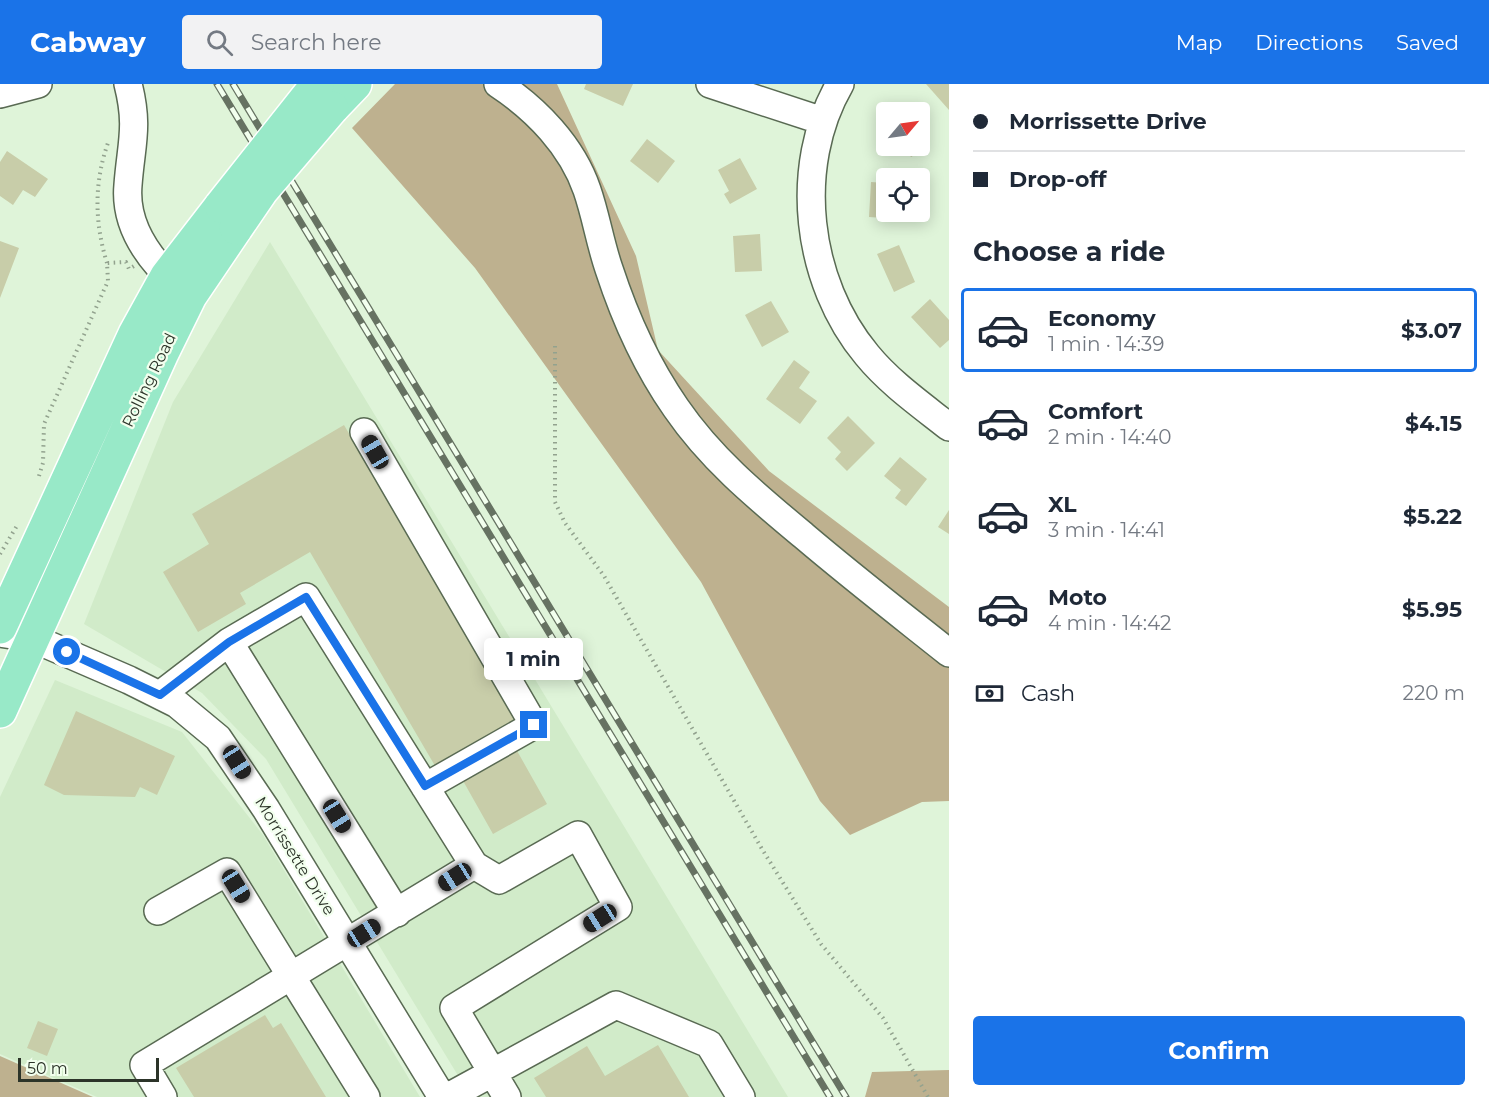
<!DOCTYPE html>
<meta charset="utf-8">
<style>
:root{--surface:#fff;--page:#f2f2f3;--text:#1f2937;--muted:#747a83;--line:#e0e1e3;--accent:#1a73e8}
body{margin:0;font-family:Montserrat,sans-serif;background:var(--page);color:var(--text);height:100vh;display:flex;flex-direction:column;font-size:22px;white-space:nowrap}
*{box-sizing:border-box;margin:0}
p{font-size:20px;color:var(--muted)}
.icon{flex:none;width:33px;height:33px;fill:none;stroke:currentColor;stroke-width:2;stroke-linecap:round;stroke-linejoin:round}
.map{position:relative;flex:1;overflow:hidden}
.panel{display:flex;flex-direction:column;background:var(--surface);width:540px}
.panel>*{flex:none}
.hud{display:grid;align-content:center;height:132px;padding:0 24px;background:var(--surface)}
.needle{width:39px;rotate:61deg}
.buttons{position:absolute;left:876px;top:18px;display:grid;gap:12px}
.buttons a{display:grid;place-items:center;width:54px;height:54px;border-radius:6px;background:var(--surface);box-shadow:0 3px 15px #0003;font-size:30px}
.scale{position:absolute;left:18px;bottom:15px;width:141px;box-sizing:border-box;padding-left:6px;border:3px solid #2c3429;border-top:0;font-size:16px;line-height:21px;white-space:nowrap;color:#2c3429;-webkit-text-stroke:4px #f2ffee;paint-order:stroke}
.end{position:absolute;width:27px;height:27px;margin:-14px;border:8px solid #1a73e8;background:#fff;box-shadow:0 0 0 3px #fff}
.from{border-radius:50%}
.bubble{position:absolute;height:42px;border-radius:6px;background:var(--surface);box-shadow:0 3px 15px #0003;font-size:20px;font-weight:700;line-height:42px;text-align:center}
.car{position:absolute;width:18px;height:36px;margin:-18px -9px;border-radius:8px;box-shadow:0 0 4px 2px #0007;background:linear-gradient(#222 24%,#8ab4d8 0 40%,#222 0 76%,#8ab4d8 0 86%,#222 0)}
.hud b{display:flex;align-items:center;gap:21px;height:57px;font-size:22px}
.hud b+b{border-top:2px solid var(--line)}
.hud i{width:15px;height:15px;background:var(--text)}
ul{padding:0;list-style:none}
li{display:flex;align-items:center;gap:18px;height:84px;margin:0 12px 9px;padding:0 12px;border:3px solid transparent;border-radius:6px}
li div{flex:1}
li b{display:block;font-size:22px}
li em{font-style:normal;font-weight:700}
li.current{border-color:var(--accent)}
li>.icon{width:54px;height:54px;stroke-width:1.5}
h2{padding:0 24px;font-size:27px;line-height:72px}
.pay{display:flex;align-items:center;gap:15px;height:66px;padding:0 24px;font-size:22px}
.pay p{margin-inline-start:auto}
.button{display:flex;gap:12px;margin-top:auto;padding:12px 24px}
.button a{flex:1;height:69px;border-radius:6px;background:var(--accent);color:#fff;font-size:24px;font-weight:700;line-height:69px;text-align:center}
header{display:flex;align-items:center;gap:36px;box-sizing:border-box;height:84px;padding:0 30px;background:var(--accent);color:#fff}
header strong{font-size:28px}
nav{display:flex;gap:33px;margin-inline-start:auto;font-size:21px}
.search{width:420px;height:54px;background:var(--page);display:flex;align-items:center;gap:15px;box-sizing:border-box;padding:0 21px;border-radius:6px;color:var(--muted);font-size:22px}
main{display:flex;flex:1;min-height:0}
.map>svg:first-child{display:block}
.built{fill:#d1ebc9}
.forest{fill:#beb18f}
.building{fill:#c8cda9}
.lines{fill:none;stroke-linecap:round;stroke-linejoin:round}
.minor-casing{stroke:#596a53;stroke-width:30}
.major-casing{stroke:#fff;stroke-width:36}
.path{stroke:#92a28e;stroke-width:4;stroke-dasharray:1.5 4.5;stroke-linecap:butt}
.minor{stroke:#fff;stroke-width:27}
.major{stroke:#98e9c8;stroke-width:33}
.rail-casing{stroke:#667262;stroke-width:7}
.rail{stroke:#f2ffee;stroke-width:4.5;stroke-dasharray:14;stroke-linecap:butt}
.major-bridge-casing{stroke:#fff;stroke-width:36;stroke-linecap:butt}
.major-bridge{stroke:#98e9c8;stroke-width:33}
.route{stroke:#1a73e8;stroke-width:8}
.labels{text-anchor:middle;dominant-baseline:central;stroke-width:4.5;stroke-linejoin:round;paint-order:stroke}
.street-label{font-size:16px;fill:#2c3429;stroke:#f2ffee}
</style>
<header>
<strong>Cabway</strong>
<div class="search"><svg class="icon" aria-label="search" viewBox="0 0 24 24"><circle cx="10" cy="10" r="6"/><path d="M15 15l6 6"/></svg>Search here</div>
<nav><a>Map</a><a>Directions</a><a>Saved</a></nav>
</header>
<main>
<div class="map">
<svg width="949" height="1013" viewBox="0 0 949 1013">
<rect width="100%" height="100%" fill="#dff4d9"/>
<path class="built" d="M 270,158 L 788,1013 L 471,1013 L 266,675 L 202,609 L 84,540 L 173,318 Z
M 55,596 L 182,648 L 263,751 L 420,1013 L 97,1013 L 0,970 L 0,713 Z"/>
<path class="forest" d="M 395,0 L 557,0 L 636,172 L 658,266 L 769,387 L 949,523 L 949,717 L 922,718 L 850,751 L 820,717 L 701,498 L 475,184 L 352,44 Z
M 0,972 L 93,1013 L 0,1013 Z
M 949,986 L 949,1013 L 865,1013 L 872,988 Z"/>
<path class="building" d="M 586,0 L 633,0 L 623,22 L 584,5 Z
M 926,0 L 949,0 L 949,26 Z
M 886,43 L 886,61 L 880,59 Z
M 647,55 L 675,77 L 658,99 L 630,77 Z
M 887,62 L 916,62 L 912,73 Z
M 7,67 L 48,95 L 35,113 L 23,106 L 13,121 L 0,112 L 0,78 Z
M 740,74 L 757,105 L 730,120 L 724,110 L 729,107 L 718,86 Z
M 871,98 L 886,99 L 886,128 L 899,128 L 899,135 L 869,133 Z
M 760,150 L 762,187 L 735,188 L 733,152 Z
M 0,157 L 19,164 L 0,214 Z
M 899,161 L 915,198 L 894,208 L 877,170 Z
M 930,215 L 949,236 L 949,256 L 940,264 L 911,233 Z
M 771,217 L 789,248 L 762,263 L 745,231 Z
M 794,276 L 810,288 L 799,304 L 817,317 L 800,340 L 766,315 Z
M 848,332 L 875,359 L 847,387 L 835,375 L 841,368 L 827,354 Z
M 344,341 L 519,640 L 438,687 L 310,468 L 240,509 L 246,520 L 198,548 L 163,488 L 209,460 L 192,430 Z
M 900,373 L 927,395 L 906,422 L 895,414 L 901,406 L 884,392 Z
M 949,426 L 949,450 L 938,443 Z
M 76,627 L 175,672 L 157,711 L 140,703 L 135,713 L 64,711 L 44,701 Z
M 516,665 L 547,720 L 493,750 L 462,695 Z
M 265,931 L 273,944 L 281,939 L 326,1013 L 194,1013 L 176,984 Z
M 38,937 L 58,945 L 47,972 L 27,964 Z
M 658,961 L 689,1013 L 546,1013 L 534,994 L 587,962 L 605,992 Z"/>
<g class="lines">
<g class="minor-casing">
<path id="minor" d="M 128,0 C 139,43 131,60 128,101 C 124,144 151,178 181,204
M 498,0 C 536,25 572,62 587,106 C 596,132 600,159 609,185 C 625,234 646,281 676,324 C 711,375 756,412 804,452 C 851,492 900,530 949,569
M 710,0 L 823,37
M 840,0 C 792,83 806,198 867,271 C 890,299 920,320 949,343
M 0,10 L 38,0
M 364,348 L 534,641 L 425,703
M 0,549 L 32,554 L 129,596 L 177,620 L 218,654 L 266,725 L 442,1013
M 229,558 L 397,829
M 160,611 L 229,558 L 306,513 L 474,781
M 158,827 L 227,788 L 291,892 L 474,781 L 499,796 L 578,751 L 618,823 L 454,924 L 507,1013
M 163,1013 L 144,981 L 291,892 L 366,1013
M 448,1013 L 616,921 L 709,960 L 741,1013"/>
</g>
<g class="major-casing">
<path id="major" d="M 332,24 L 355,0
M 0,543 L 135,250 L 167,192 L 221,122
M 0,627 L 162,269 L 190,212 L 236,144"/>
</g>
<path class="path" d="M 107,179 C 94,137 94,97 109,56
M 555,262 L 555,418 L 565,439 L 604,492 L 762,765 L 821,860 L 883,934 L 928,1013
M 39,392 L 43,379 L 44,340 L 108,197 L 107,179 L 126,178 L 129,185 L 134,182
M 0,470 L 18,440"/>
<use href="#minor" class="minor"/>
<use href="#major" class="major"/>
<g class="rail-casing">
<path id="rail" d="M 217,0 L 830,1013
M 233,0 L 846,1013"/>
</g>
<use href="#rail" class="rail"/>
<g class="major-bridge-casing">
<path id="major-bridge" d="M 221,122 L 317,1
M 236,144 L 262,106 L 332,24"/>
</g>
<use href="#major-bridge" class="major-bridge"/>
</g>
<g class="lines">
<path class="route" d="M 67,568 L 160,611 L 229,558 L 306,513 L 425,702 L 534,641"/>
</g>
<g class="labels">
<g class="street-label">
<text transform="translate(149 296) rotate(-64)">Rolling Road</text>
<text transform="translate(295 772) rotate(58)">Morrissette Drive</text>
</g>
</g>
</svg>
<div class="buttons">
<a><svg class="needle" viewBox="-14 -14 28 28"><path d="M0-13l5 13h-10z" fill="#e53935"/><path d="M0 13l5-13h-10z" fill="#747a83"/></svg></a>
<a><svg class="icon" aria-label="locate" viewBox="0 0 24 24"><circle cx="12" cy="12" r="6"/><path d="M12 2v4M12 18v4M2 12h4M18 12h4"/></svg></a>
</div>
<div class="scale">50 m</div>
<i class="end from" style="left:67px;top:568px"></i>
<i class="end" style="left:534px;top:641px"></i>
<div class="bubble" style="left:484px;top:554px;width:99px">1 min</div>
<i class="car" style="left:375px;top:368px;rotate:330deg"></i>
<i class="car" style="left:237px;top:678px;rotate:148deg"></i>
<i class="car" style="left:337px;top:732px;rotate:148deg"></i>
<i class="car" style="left:455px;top:793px;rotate:238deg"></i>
<i class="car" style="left:236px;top:802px;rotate:148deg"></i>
<i class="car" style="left:600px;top:834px;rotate:238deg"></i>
<i class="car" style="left:364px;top:849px;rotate:58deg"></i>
</div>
<section class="panel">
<div class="hud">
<b><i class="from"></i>Morrissette Drive</b>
<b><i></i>Drop-off</b>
</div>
<h2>Choose a ride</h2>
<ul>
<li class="current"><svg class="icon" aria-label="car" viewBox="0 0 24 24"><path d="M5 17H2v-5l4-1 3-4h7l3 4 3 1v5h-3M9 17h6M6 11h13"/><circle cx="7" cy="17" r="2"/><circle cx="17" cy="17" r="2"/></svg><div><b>Economy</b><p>1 min · 14:39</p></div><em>$3.07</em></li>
<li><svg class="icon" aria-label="car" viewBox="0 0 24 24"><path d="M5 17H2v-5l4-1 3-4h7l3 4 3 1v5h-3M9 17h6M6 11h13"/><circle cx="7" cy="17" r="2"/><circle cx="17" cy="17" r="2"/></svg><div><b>Comfort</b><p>2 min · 14:40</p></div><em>$4.15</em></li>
<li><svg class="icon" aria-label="car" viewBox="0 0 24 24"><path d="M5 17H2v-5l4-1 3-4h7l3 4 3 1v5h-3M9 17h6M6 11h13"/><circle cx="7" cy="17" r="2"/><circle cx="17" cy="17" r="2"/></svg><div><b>XL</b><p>3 min · 14:41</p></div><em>$5.22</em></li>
<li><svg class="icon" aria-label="car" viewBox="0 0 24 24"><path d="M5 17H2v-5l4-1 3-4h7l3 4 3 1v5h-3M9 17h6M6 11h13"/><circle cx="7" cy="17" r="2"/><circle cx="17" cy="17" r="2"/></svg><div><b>Moto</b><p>4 min · 14:42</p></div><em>$5.95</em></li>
</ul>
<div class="pay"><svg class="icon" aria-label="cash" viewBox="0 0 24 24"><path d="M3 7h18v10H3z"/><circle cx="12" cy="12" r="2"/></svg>Cash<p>220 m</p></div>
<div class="button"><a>Confirm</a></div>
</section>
</main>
